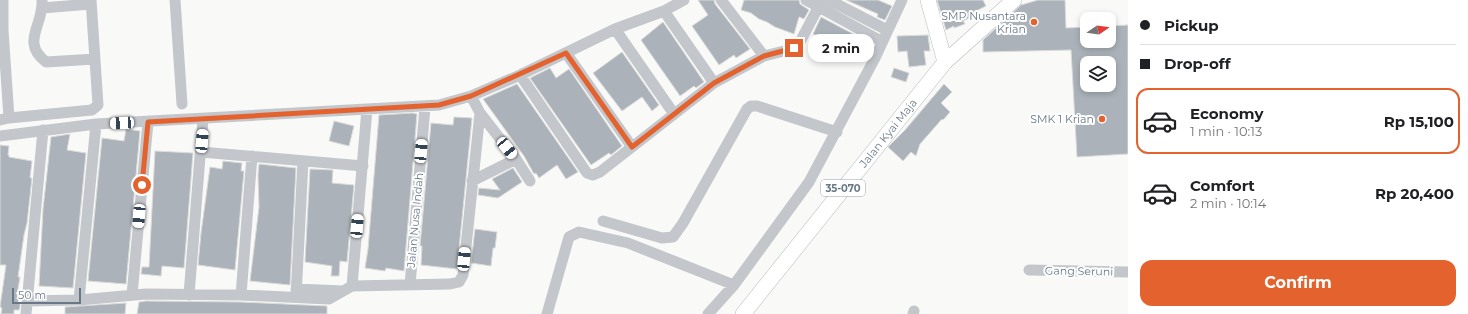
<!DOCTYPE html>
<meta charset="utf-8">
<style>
:root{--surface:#fff;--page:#f2f2f2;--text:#202124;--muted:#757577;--line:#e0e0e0;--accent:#e3622e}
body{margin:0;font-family:Montserrat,sans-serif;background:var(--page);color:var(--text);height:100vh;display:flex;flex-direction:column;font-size:15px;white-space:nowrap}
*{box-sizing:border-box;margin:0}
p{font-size:13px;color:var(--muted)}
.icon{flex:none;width:22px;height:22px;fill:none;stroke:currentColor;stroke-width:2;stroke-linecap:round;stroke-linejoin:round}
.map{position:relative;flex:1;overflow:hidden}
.sheet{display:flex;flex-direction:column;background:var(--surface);width:340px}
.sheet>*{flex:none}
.top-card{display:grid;align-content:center;height:88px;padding:0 12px;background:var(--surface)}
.needle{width:26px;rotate:77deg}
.buttons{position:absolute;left:1080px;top:12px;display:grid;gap:8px}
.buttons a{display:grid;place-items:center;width:36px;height:36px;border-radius:8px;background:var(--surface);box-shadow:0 2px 6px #0003;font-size:20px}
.scale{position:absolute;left:12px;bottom:10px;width:69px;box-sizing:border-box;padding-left:4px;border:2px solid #697888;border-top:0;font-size:11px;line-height:14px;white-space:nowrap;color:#697888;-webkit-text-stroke:3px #fff;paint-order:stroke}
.end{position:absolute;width:18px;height:18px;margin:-9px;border:5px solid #e3622e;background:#fff;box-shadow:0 0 0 2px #fff}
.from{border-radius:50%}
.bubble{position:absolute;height:28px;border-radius:12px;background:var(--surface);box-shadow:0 2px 6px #0003;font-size:13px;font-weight:700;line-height:28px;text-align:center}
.car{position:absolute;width:12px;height:24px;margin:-12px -6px;border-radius:5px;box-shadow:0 0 3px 1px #0007;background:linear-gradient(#fff 24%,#345 0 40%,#fff 0 76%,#345 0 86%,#fff 0)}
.top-card b{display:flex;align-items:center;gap:14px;height:38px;font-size:15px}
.top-card b+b{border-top:1px solid var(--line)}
.top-card i{width:10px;height:10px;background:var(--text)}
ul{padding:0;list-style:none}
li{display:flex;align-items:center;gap:12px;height:66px;margin:0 8px 6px;padding:0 4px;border:2px solid transparent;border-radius:12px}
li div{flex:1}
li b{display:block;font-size:15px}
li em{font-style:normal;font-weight:700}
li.active{border-color:var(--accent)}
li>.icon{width:36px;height:36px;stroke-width:1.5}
.action{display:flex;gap:8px;margin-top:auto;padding:8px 12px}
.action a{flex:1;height:46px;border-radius:12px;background:var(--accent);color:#fff;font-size:16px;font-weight:700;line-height:46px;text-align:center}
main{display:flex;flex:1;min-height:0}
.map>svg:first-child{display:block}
.building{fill:#abb2b9;stroke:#dbdbd9;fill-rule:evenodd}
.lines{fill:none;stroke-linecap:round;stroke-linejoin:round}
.major-casing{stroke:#b6babf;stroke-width:16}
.minor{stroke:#c3c6cb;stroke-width:11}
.major{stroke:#fff;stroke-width:15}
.route{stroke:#e3622e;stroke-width:5}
.poi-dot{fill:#e3622e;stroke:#fff;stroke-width:1.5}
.labels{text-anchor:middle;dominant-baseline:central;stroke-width:4;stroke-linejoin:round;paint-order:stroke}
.shield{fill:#fff;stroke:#96a0ac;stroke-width:1}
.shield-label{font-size:10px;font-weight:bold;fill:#697888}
.poi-label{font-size:11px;fill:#697888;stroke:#fff;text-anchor:end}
.street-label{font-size:11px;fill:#697888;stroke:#fff}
</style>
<main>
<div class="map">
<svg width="1128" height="314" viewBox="0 0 1128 314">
<rect width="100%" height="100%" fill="#f9faf7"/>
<path class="building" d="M 698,0 L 714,0 L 715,4 L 750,49 L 736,58 L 734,55 L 719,65 L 692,26 L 708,15 Z
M 744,0 L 799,0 L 800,4 L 809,10 L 804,19 L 799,17 L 794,34 L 775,27 L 767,22 L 759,19 L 751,13 L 741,10 Z
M 846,0 L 878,0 L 892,6 L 885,20 L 877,17 L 878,14 Z
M 937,0 L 983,0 L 986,6 L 976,11 L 978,14 L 963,21 L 965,24 L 954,28 L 954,26 L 946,30 Z
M 1038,0 L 1065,0 L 1066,28 L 1087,27 L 1087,41 L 1109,41 L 1109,26 L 1128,25 L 1128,154 L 1077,157 L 1071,50 L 983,52 L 983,40 L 1021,5 ZM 1087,63 L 1109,63 L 1109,85 L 1087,85 Z
M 821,17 L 857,36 L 851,50 L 813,34 Z
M 663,22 L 704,82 L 696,88 L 694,86 L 680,96 L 641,40 Z
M 928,35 L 930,51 L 924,51 L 926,65 L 909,67 L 907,51 L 898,52 L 897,36 Z
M 622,52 L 659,105 L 652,111 L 642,97 L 622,111 L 593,73 Z
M 550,68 L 556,78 L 569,69 L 622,146 L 611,155 L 609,153 L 591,165 L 530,78 Z
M 894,68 L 909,73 L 906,82 L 891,77 Z
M 517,84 L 578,172 L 566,179 L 557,165 L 539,178 L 536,173 L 534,174 L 524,156 L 483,99 Z
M 944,84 L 952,92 L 941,103 L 950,112 L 943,120 L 942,119 L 920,144 L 916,156 L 911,152 L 903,161 L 888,147 L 905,130 Z
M 413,113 L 417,114 L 404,271 L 386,268 L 385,271 L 365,268 L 368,249 L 379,115 Z
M 454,117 L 472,118 L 457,269 L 421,265 L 422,246 L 420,246 L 431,123 L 453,125 Z
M 334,121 L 354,126 L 349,146 L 329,141 Z
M 126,129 L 140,131 L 126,284 L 88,281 L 102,138 L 124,141 Z
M 70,134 L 67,150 L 86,153 L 73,288 L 39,286 L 43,209 L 51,137 Z
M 0,145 L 9,146 L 8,155 L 9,155 L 9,157 L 32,161 L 30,178 L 32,178 L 27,223 L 24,235 L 18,277 L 20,277 L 17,295 L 19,295 L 18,302 L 20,303 L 20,307 L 19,310 L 14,310 L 14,314 L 1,314 L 2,308 L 0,307 L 6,265 L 0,265 Z
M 155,151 L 193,153 L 184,268 L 162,266 L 161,276 L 141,274 L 142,267 L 149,267 Z
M 223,161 L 242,163 L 241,171 L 244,171 L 235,270 L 198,265 L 201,233 L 210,167 L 222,169 Z
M 259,164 L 296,168 L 290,285 L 250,281 L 259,207 L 258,175 Z
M 513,168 L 522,182 L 498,198 L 478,195 L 479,188 L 500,190 L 492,179 Z
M 310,169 L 333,170 L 332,183 L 354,185 L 347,262 L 340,261 L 339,276 L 331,276 L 332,266 L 305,262 Z
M 475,229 L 497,232 L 495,248 L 493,248 L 491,266 L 471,263 Z
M 146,301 L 241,302 L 327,306 L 327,314 L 137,314 L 139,302 Z
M 126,303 L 125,314 L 65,314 L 65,307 Z"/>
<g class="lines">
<g class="major-casing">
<g id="major">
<path d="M 928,0 L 945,62"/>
<path id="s1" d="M 743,314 L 945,62 L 1014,0"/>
</g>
</g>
<path class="minor" d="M 42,0 C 44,25 20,42 46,62 L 95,59
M 175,0 L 182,104
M 721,0 L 764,56
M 806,0 L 881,41
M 829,0 L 887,30
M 42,8 L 91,4
M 664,11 L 714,83
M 615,29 L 674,114
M 566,53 L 632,147
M 520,75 L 587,173 L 593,175 L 600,172 L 714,83 L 764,56 L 788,50 L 794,48 L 799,44 L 822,0
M 471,96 L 480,113 L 516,159 L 530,181
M 9,118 L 92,110 L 98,105 L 91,0
M 0,120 L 9,118 L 3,30 L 3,0
M 0,136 L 96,124 L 439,105 L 471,96 L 520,75 L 615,29 L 664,11 L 684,0
M 201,152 L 363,166
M 472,181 L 516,159
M 603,221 L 662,238 L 673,237 L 683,223 L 747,109 L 751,106 L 757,106 L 837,132
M 1029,270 L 1128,272
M 410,285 L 425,107
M 352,286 L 367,109
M 296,289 L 343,291
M 132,295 L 148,122
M 189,295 L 203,119
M 241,295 L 252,156
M 296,297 L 303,161
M 79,300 L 96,124
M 27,301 L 79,300 L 146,294 L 241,295 L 329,299 L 352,286 L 450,284 L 459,282 L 463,275 L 480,113
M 26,314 L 43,130
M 547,314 L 569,237 L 579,232 L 628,243 L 734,285
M 708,314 L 734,285 L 809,182 L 875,58 L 902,0
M 913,314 L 914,311"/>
<use href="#major" class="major"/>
</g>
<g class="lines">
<path class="route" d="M 142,185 L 148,122 L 439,105 L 471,96 L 566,53 L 632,147 L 714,83 L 764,56 L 794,48"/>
</g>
<g class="poi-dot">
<circle cx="1034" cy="22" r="4"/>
<circle cx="1102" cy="119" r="4"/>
</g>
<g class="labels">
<rect class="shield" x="821" y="180" width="44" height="16" rx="3"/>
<g class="shield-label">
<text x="843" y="188">35-070</text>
</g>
<g class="poi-label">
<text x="1026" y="16">SMP Nusantara<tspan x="1026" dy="13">Krian</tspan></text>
<text x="1094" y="119">SMK 1 Krian</text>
</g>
<g class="street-label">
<text stroke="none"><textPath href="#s1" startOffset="232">Jalan Kyai Maja</textPath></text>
<text transform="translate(415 220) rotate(-85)">Jalan Nusa Indah</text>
<text transform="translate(1079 271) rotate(1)">Gang Seruni</text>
</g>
</g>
</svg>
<div class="buttons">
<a><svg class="needle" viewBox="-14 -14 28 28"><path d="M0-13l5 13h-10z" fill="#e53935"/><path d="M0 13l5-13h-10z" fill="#757577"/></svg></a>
<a><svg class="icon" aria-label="layers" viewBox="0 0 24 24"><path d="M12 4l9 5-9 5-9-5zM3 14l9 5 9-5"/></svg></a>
</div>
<div class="scale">50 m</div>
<i class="end from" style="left:142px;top:185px"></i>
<i class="end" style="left:794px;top:48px"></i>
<div class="bubble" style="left:808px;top:34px;width:66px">2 min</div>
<i class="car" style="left:122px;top:123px;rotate:267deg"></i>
<i class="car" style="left:202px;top:141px;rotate:5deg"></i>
<i class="car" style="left:507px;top:148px;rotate:141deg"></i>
<i class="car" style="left:421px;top:151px;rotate:5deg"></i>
<i class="car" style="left:139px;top:216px;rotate:185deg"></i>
<i class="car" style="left:357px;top:226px;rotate:5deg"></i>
<i class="car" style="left:464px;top:259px;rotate:5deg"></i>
</div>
<section class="sheet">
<div class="top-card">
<b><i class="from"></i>Pickup</b>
<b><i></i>Drop-off</b>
</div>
<ul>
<li class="active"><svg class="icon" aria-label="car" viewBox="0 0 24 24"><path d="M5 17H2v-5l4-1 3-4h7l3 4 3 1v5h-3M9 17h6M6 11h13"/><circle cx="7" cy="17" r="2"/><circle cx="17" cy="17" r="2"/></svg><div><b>Economy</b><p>1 min · 10:13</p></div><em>Rp 15,100</em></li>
<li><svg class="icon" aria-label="car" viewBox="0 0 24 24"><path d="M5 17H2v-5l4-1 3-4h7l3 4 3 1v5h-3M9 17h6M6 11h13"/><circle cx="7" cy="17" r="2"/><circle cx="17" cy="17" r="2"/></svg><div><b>Comfort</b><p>2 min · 10:14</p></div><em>Rp 20,400</em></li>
</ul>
<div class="action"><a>Confirm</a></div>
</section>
</main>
